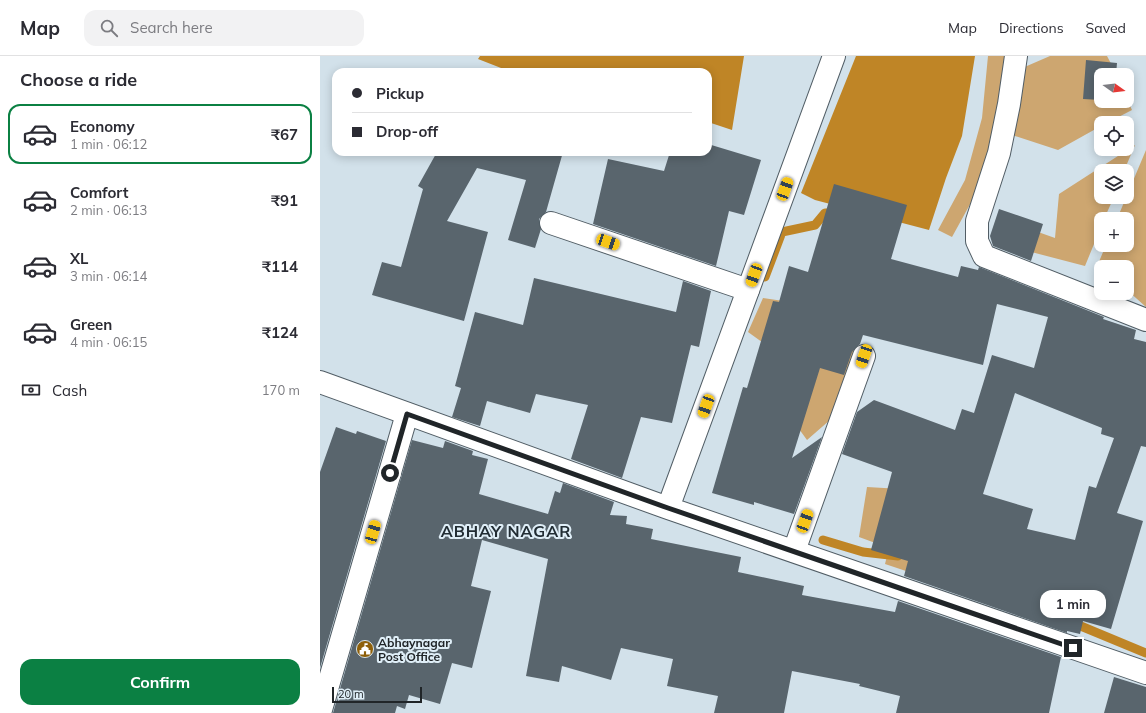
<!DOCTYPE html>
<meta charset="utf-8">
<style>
:root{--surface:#fff;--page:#f2f2f3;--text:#2b2b33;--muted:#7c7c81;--line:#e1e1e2;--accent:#0b8043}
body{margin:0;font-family:Mulish,sans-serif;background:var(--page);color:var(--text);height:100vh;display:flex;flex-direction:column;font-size:15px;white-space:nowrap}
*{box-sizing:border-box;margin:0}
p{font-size:13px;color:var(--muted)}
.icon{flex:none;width:22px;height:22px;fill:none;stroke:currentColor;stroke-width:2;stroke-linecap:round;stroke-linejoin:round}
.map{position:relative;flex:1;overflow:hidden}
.drawer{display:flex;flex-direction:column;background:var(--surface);width:320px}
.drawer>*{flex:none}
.guide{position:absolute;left:12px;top:12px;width:380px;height:88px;border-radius:12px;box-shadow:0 2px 10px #0003;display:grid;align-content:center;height:88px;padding:0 20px;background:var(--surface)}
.needle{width:26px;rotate:104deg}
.fabs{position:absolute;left:774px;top:12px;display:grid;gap:8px}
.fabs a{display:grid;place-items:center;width:40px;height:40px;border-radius:8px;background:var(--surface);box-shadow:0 2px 10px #0003;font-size:20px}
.scale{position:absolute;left:12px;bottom:10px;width:90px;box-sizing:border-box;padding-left:4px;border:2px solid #202528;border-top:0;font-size:11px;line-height:14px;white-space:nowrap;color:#202528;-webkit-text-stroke:3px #dfeef7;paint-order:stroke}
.end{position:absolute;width:18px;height:18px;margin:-9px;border:5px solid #202528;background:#fff;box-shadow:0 0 0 2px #fff}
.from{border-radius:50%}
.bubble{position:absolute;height:28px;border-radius:12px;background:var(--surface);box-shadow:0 2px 10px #0003;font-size:13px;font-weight:700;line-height:28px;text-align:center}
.car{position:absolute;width:12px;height:24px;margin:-12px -6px;border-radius:5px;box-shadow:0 0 3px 1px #0007;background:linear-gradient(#f5c518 24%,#345 0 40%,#f5c518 0 76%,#345 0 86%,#f5c518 0)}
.guide b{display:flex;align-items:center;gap:14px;height:38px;font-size:15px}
.guide b+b{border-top:1px solid var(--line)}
.guide i{width:10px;height:10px;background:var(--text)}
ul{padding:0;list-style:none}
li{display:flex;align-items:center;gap:12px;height:60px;margin:0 8px 6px;padding:0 12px;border:2px solid transparent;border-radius:12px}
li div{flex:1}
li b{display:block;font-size:15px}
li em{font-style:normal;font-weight:700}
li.selected{border-color:var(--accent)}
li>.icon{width:36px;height:36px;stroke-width:1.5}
h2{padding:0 20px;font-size:18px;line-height:48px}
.pay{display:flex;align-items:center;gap:10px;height:44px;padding:0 20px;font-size:15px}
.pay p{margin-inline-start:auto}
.cta{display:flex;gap:8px;margin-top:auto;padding:8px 20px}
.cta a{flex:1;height:46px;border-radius:12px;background:var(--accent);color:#fff;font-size:16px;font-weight:700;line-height:46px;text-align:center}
header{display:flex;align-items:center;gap:24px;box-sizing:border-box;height:56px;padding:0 20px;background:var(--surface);border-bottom:1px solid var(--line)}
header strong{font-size:19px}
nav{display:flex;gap:22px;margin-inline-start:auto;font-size:14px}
.search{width:280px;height:36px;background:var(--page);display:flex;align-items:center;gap:10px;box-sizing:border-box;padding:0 14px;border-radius:12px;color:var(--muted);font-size:15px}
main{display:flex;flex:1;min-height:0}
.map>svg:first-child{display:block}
.green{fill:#cda670}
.water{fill:#bf8526}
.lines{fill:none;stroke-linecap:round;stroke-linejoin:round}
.stream{stroke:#bf8526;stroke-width:9}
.building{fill:#59656d;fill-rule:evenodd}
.street-casing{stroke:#515d65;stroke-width:24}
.secondary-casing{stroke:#515d65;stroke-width:24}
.street{stroke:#fff;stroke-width:22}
.secondary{stroke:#fff;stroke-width:22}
.route{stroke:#202528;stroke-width:5}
.labels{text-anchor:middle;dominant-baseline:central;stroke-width:4;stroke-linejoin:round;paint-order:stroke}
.poi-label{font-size:12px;font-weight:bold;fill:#202528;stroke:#dfeef7;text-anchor:start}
.district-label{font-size:16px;font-weight:bold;letter-spacing:1px;fill:#212c33;stroke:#dfeef7}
</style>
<header>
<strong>Map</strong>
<div class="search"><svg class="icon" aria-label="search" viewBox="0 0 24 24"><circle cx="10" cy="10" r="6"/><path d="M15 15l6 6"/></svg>Search here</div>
<nav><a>Map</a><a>Directions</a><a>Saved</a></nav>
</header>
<main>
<section class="drawer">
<h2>Choose a ride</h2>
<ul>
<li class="selected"><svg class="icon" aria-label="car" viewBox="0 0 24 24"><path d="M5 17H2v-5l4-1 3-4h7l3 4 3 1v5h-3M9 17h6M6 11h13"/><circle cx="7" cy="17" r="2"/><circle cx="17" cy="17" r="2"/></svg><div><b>Economy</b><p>1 min · 06:12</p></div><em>₹67</em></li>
<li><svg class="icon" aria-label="car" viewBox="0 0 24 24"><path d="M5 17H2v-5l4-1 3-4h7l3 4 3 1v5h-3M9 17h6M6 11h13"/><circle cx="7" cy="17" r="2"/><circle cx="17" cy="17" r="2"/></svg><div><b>Comfort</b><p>2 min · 06:13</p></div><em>₹91</em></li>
<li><svg class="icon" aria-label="car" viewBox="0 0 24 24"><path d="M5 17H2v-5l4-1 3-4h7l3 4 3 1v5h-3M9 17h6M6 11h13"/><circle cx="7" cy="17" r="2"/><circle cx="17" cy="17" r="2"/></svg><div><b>XL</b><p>3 min · 06:14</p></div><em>₹114</em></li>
<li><svg class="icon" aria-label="car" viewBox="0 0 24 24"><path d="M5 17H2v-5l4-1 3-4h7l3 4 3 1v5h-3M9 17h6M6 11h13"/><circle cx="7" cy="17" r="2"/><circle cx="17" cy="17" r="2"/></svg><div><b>Green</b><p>4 min · 06:15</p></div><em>₹124</em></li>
</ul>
<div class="pay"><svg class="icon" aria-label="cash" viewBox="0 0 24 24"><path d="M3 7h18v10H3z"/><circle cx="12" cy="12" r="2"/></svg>Cash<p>170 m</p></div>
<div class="cta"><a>Confirm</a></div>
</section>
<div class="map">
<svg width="826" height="657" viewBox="0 0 826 657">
<rect width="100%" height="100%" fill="#d2e1ea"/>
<path class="green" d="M 668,0 L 687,0 L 677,72 L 659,132 L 632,181 L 618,174 L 645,124 L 662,62 Z
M 730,0 L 787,0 L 797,19 L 781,19 L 781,45 L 807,45 L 807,43 L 812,54 L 787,67 L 781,67 L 781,70 L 738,94 L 689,78 L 700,13 Z
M 815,89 L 804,115 L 781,115 L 781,141 L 794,141 L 784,163 L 781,163 L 781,171 L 765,210 L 696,192 L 704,171 L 735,182 L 739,138 Z
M 826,94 L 826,251 L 807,234 L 807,211 L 782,211 L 778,208 L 786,189 L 807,189 L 807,163 L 797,163 Z
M 443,242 L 470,246 L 540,245 L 537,295 L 518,357 L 487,384 L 471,362 L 492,322 L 428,276 Z
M 547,431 L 581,433 L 601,520 L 565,508 L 569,492 L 539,481 Z"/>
<path class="water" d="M 160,0 L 424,0 L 412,74 L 388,66 L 388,16 L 191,16 L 158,3 Z
M 536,0 L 655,0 L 642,80 L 626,122 L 609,174 L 495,144 L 481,137 Z"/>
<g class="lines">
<path class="stream" d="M 445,221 L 462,176 L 495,169 L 505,157 L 516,157
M 503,484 L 543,496 L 578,500
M 751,566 L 826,597"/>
</g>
<path class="building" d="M 766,4 L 797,7 L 796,19 L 781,19 L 781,44 L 763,43 Z
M 388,88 L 441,104 L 424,159 L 409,155 L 396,210 L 273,168 L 288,103 L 344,115 L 350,96 L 388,96 Z
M 117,96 L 243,96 L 226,156 L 219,163 L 221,173 L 215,192 L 188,184 L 206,124 L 157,112 L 127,165 L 168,176 L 144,265 L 52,239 L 62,206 L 81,211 L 103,133 L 98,130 Z
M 514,128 L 587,149 L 571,203 L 638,221 L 641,210 L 658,214 L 659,211 L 784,261 L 783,263 L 816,274 L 814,283 L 826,286 L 826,391 L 821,390 L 797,457 L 823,465 L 791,573 L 763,565 L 760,578 L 747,575 L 747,577 L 584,520 L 588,505 L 551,494 L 572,416 L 522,398 L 537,356 L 554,344 L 635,374 L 642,353 L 654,357 L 672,299 L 714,312 L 728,261 L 677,248 L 663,309 L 543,279 L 540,288 L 532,296 L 524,319 L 500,312 L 472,402 L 502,381 L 474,458 L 434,446 L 434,449 L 392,437 L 423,331 L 427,332 L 453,245 L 459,246 L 469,210 L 488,216 ZM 695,337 L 782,372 L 781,378 L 794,382 L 776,432 L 769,430 L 755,484 L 707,473 L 713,453 L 663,438 Z
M 679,153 L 723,168 L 711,205 L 673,190 L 670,180 Z
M 214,222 L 356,256 L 363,225 L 391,235 L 379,291 L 371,289 L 352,367 L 321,361 L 302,422 L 251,403 L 268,349 L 216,338 L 210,357 L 167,345 L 160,370 L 132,361 L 141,332 L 135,330 L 155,256 L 203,269 Z
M 16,371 L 36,378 L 37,375 L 66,385 L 0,612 L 0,416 Z
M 92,384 L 123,392 L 125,385 L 153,395 L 152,399 L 168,403 L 159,438 L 228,458 L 235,435 L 240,437 L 243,427 L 294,446 L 290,459 L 307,460 L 306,468 L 333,473 L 331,483 L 421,501 L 418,516 L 484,530 L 482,539 L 575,556 L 578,545 L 741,601 L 729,657 L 576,657 L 580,640 L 539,630 L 540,628 L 472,615 L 464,657 L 394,657 L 398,640 L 347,630 L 353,603 L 301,592 L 291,624 L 242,610 L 239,626 L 206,620 L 228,503 L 162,484 L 151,530 L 171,535 L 152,612 L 132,607 L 120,648 L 89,639 L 85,653 L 77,650 L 75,657 L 13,657 Z
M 794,621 L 826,631 L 826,657 L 784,657 Z"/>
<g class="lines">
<g class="street-casing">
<path id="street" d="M 696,0 L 689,48 L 679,97 L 657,165 L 657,185 L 664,200 L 826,264
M 231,167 L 428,234
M 474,495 L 544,300
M 0,657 L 87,358"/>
</g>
<g class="secondary-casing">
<path id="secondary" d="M 0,326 L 348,452 L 826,617
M 348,452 L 514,0"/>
</g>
<use href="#street" class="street"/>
<use href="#secondary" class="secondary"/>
</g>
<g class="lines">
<path class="route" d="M 70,417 L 87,358 L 348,452 L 753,592"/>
</g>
<defs>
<g id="civic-disc" transform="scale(0.9)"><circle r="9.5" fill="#8e5f09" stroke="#dfeef7"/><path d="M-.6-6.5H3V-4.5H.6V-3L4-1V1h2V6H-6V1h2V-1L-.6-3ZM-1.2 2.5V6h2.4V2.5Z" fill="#fff"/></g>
</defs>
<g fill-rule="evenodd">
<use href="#civic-disc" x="45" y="593"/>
</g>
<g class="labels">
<g class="poi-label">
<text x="58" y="586">Abhaynagar<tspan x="58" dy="14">Post Office</tspan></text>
</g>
<g class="district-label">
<text x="186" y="475">ABHAY NAGAR</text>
</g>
</g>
</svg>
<div class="fabs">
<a><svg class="needle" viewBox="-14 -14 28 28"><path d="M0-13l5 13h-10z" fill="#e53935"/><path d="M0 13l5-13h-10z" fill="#7c7c81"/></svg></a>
<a><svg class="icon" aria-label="locate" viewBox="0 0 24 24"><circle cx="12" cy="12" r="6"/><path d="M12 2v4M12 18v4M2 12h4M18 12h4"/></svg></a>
<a><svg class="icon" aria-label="layers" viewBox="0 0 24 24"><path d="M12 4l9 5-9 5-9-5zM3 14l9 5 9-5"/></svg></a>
<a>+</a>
<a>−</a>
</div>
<div class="scale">20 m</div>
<i class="end from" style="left:70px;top:417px"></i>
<i class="end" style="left:753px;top:592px"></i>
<div class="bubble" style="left:720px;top:534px;width:66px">1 min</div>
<i class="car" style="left:465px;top:133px;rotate:20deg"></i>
<i class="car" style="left:288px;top:186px;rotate:109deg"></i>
<i class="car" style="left:434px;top:219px;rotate:200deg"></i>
<i class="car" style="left:544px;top:300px;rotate:199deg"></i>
<i class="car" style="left:386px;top:350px;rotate:200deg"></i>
<i class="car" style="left:485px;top:465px;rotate:20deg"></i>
<i class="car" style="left:53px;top:476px;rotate:16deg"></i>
<div class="guide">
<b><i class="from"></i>Pickup</b>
<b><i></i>Drop-off</b>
</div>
</div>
</main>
